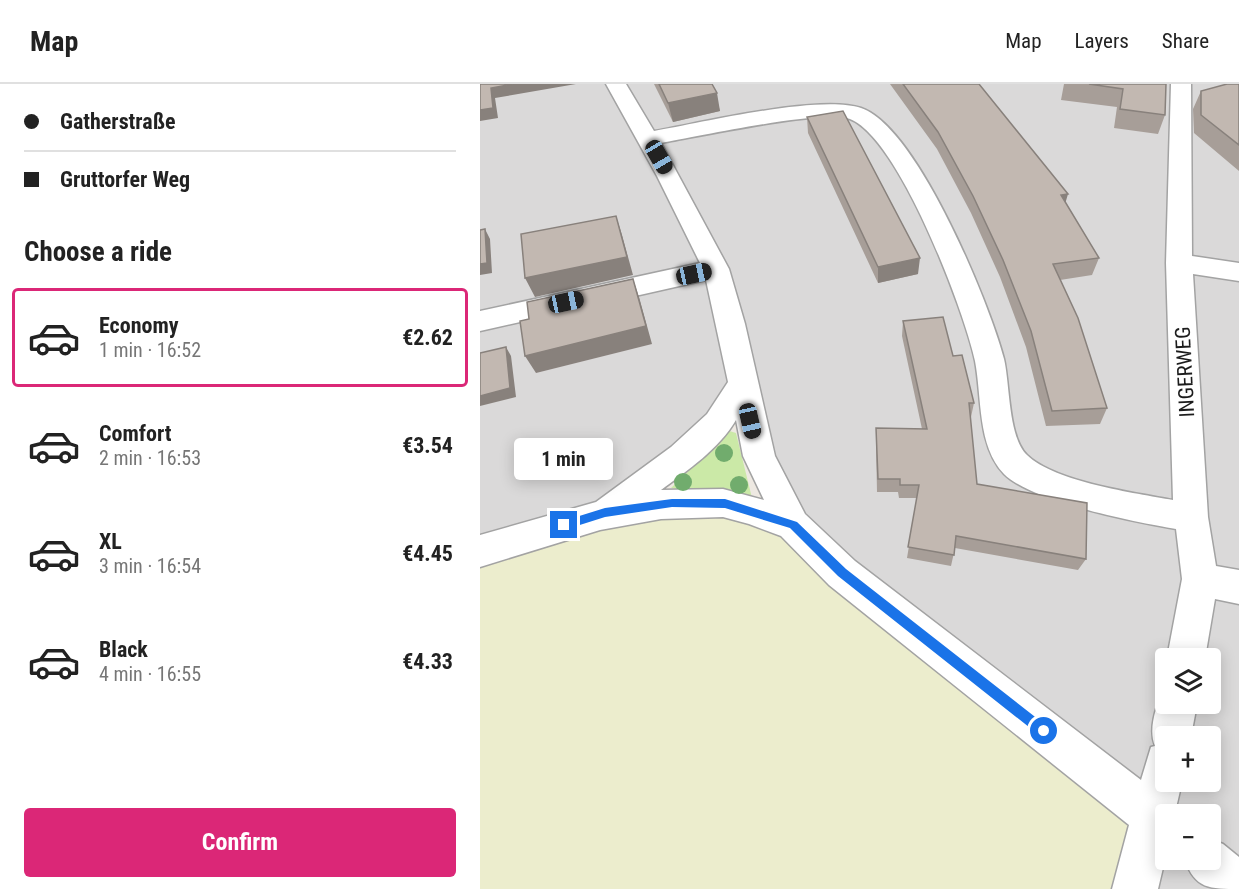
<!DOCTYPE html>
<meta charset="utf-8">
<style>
:root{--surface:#fff;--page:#f6f6f6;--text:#222;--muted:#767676;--line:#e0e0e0;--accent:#db2777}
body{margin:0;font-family:"Roboto Condensed",sans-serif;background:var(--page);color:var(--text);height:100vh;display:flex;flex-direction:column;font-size:22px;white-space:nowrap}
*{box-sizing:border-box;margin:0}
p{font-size:20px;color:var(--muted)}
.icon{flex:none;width:33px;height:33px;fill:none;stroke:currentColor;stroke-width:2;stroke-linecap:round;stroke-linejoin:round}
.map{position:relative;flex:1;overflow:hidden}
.details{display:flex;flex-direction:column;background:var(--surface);width:480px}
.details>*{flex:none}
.banner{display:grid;align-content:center;height:132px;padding:0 24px;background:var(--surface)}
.fabs{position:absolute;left:675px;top:564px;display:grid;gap:12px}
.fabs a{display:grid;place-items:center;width:66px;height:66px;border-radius:6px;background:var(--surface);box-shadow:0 3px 15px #0003;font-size:30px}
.end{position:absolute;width:27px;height:27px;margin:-14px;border:8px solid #1a73e8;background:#fff;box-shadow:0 0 0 3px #fff}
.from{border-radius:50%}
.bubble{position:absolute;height:42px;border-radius:6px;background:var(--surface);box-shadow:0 3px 15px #0003;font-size:20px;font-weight:700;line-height:42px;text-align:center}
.car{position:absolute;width:18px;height:36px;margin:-18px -9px;border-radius:8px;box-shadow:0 0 4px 2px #0007;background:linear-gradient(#222 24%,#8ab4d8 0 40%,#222 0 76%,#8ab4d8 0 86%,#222 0)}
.banner b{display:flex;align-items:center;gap:21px;height:57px;font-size:22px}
.banner b+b{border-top:2px solid var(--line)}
.banner i{width:15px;height:15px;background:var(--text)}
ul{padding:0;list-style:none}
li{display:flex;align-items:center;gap:18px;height:99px;margin:0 12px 9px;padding:0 12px;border:3px solid transparent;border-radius:6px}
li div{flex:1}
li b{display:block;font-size:22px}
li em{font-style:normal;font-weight:700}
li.active{border-color:var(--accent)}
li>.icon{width:54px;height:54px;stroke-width:1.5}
h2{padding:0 24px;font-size:27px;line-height:72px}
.button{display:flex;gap:12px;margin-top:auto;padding:12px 24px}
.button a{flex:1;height:69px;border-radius:6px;background:var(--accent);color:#fff;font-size:24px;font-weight:700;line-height:69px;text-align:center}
header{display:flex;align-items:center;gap:36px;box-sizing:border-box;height:84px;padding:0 30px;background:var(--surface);border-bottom:2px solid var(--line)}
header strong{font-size:28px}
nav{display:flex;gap:33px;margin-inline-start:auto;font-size:21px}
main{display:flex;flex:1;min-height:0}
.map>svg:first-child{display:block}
.residential{fill:#dad9d9;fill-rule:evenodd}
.farmland{fill:#ecedcd}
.grass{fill:#cbe9a7}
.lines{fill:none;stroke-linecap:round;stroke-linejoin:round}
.minor-casing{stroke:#a3a3a3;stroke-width:3}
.minor{fill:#fff;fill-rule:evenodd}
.tree{fill:#71ac6d}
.wall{fill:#a79e98}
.shaded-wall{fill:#88817c}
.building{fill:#c2b8b1;stroke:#88817c;stroke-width:1.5}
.route{fill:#1a73e8}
.labels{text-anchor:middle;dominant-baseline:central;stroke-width:5;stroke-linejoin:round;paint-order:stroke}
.street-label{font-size:21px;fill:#1c1c1c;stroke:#fff}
</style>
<header>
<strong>Map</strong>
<nav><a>Map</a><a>Layers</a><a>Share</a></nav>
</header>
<main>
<section class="details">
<div class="banner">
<b><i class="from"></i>Gatherstraße</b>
<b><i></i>Gruttorfer Weg</b>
</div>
<h2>Choose a ride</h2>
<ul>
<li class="active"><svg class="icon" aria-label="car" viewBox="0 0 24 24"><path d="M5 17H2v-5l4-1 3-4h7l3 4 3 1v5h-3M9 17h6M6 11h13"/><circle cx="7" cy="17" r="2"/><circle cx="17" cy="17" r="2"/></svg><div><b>Economy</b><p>1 min · 16:52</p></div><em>€2.62</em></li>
<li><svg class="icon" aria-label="car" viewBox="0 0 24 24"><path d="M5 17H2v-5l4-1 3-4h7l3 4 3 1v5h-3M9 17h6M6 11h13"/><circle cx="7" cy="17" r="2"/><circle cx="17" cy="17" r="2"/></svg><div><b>Comfort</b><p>2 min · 16:53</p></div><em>€3.54</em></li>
<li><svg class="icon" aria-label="car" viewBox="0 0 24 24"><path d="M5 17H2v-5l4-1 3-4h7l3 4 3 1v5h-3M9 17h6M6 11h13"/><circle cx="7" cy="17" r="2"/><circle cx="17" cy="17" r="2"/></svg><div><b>XL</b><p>3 min · 16:54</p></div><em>€4.45</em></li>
<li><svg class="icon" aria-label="car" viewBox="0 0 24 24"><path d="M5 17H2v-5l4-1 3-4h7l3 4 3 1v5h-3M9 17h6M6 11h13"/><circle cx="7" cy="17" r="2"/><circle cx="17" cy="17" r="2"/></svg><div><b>Black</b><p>4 min · 16:55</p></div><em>€4.33</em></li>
</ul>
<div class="button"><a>Confirm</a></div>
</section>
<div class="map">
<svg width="759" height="805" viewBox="0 0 759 805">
<rect width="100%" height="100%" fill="#eee9e2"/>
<path class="residential" d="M 0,0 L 759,0 L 759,805 L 662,805 L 317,439 L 264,293 L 236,336 L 125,425 L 0,463 ZM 686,574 L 730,574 L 730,620 L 686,620 ZM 686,652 L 730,652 L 730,698 L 686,698 ZM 686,730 L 730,730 L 730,776 L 686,776 Z"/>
<path class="farmland" d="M 191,423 L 310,445 L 666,733 L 646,805 L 0,805 L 0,471 Z"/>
<path class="grass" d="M 246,346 L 256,349 L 272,414 L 246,413 L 191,404 L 223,373 Z"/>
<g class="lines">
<g class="minor-casing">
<path id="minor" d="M 126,0 L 146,0 L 174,47 C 221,39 340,10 381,24 C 437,43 509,218 524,275 C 530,300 528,353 547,371 C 575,398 655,409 693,416 L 686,179 L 691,0 L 711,0 L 712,172 L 759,179 L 759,197 L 713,190 L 728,433 L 736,482 L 759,486 L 759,520 L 735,515 L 725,574 L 687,574 L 702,495 L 696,445 C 655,438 552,418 524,390 C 497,362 502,313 495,277 C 484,226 419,54 370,35 C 343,25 216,53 181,59 L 249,185 L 265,240 L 295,372 L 325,430 L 375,477 L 661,696 L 671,663 L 675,662 C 668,645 676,623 683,606 L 686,605 L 686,620 L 717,620 L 711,652 L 686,652 L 686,698 L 702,698 L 696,724 L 702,730 L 686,730 L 686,771 L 678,805 L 632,805 L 649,741 L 349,501 L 301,452 L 269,440 L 243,433 L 181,435 L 120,446 L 0,483 L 0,451 L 116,418 L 191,363 L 227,330 L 248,298 L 226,196 L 0,247 L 0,227 L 220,179 L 177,92 ZM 256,336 L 263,372 L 284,416 L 243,405 L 181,406 C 208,386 239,365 256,336 Z
M 730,755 L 743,760 L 759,773 L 759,805 C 730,805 715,805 705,776 L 730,776 Z"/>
</g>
<use href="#minor" class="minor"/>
</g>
<g class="tree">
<circle cx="244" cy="369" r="9"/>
<circle cx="203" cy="398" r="9"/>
<circle cx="259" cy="401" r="9"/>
</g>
<path class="wall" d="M 174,0 L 232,0 L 240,27 L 193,38 Z
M 410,0 L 499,0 L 585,119 L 619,174 L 612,191 L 580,196 L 627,324 L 620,340 L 566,342 L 546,263 L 520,193 L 491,129 L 457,65 Z
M 584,0 L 686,0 L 685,31 L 678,50 L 634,44 L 637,23 L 581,16 Z
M 759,0 L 759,87 L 714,49 L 713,25 L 721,7 Z
M 327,33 L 438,190 L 398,199 L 328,49 Z
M 423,237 L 473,272 L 494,319 L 491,333 L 490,333 L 497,400 L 606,475 L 598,486 L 475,464 L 471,482 L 427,474 L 437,414 L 419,414 L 418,408 L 397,408 L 396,358 L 396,344 L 442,345 L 422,252 Z"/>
<path class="shaded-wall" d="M 33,0 L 96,0 L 15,14 L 18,34 L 0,37 L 0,26 L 11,4 Z
M 237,9 L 240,27 L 193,38 L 188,19 Z
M 588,110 L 583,127 L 581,111 Z
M 136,132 L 142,151 L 153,191 L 55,213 L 45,194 Z
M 5,145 L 10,155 L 12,189 L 0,191 L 0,180 Z
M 440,174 L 438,190 L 398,199 L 398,183 Z
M 153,195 L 159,213 L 172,260 L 56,289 L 45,272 Z
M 26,263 L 31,272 L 36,313 L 0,322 L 0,312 Z"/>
<path class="building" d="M 0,0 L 33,0 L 11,4 L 13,24 L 0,26 Z
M 179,0 L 232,0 L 237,9 L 188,19 Z
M 423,0 L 499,0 L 588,110 L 581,111 L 619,174 L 573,180 L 598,234 L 627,324 L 572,327 L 551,247 L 523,176 L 493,112 L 458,48 Z
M 609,0 L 686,0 L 685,31 L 640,25 L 643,5 Z
M 747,0 L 759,0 L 759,61 L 721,31 L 721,7 Z
M 363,27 L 440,174 L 398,183 L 327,33 Z
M 136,132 L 147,173 L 45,194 L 41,150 Z
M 5,145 L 7,179 L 0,180 L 0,146 Z
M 153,195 L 166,242 L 45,272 L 40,237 L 49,235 L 47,218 Z
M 463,233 L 473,272 L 482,271 L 494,319 L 489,319 L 497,400 L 607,419 L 606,475 L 476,452 L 474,471 L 428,463 L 439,401 L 420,401 L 420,395 L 398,395 L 396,344 L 447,345 L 423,237 Z
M 26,263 L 30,304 L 0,312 L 0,269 Z"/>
<path class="route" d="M 192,415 L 245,415 L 317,438 L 366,485 L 568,643 L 568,651 L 559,651 L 358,492 L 310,444 L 245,424 L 192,423 L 125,433 L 84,446 L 79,441 L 80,438 L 125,424 Z"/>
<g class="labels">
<g class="street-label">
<text transform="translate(705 288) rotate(-93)">INGERWEG</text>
</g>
</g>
</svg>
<div class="fabs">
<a><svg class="icon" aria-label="layers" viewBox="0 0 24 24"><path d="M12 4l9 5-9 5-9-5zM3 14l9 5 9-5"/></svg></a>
<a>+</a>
<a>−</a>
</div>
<i class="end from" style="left:564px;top:647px"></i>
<i class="end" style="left:84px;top:441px"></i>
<div class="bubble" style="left:34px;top:354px;width:99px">1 min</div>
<i class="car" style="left:179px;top:73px;rotate:150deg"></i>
<i class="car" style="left:214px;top:190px;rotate:78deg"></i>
<i class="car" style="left:86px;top:218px;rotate:78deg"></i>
<i class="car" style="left:270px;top:337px;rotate:167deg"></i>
</div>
</main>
